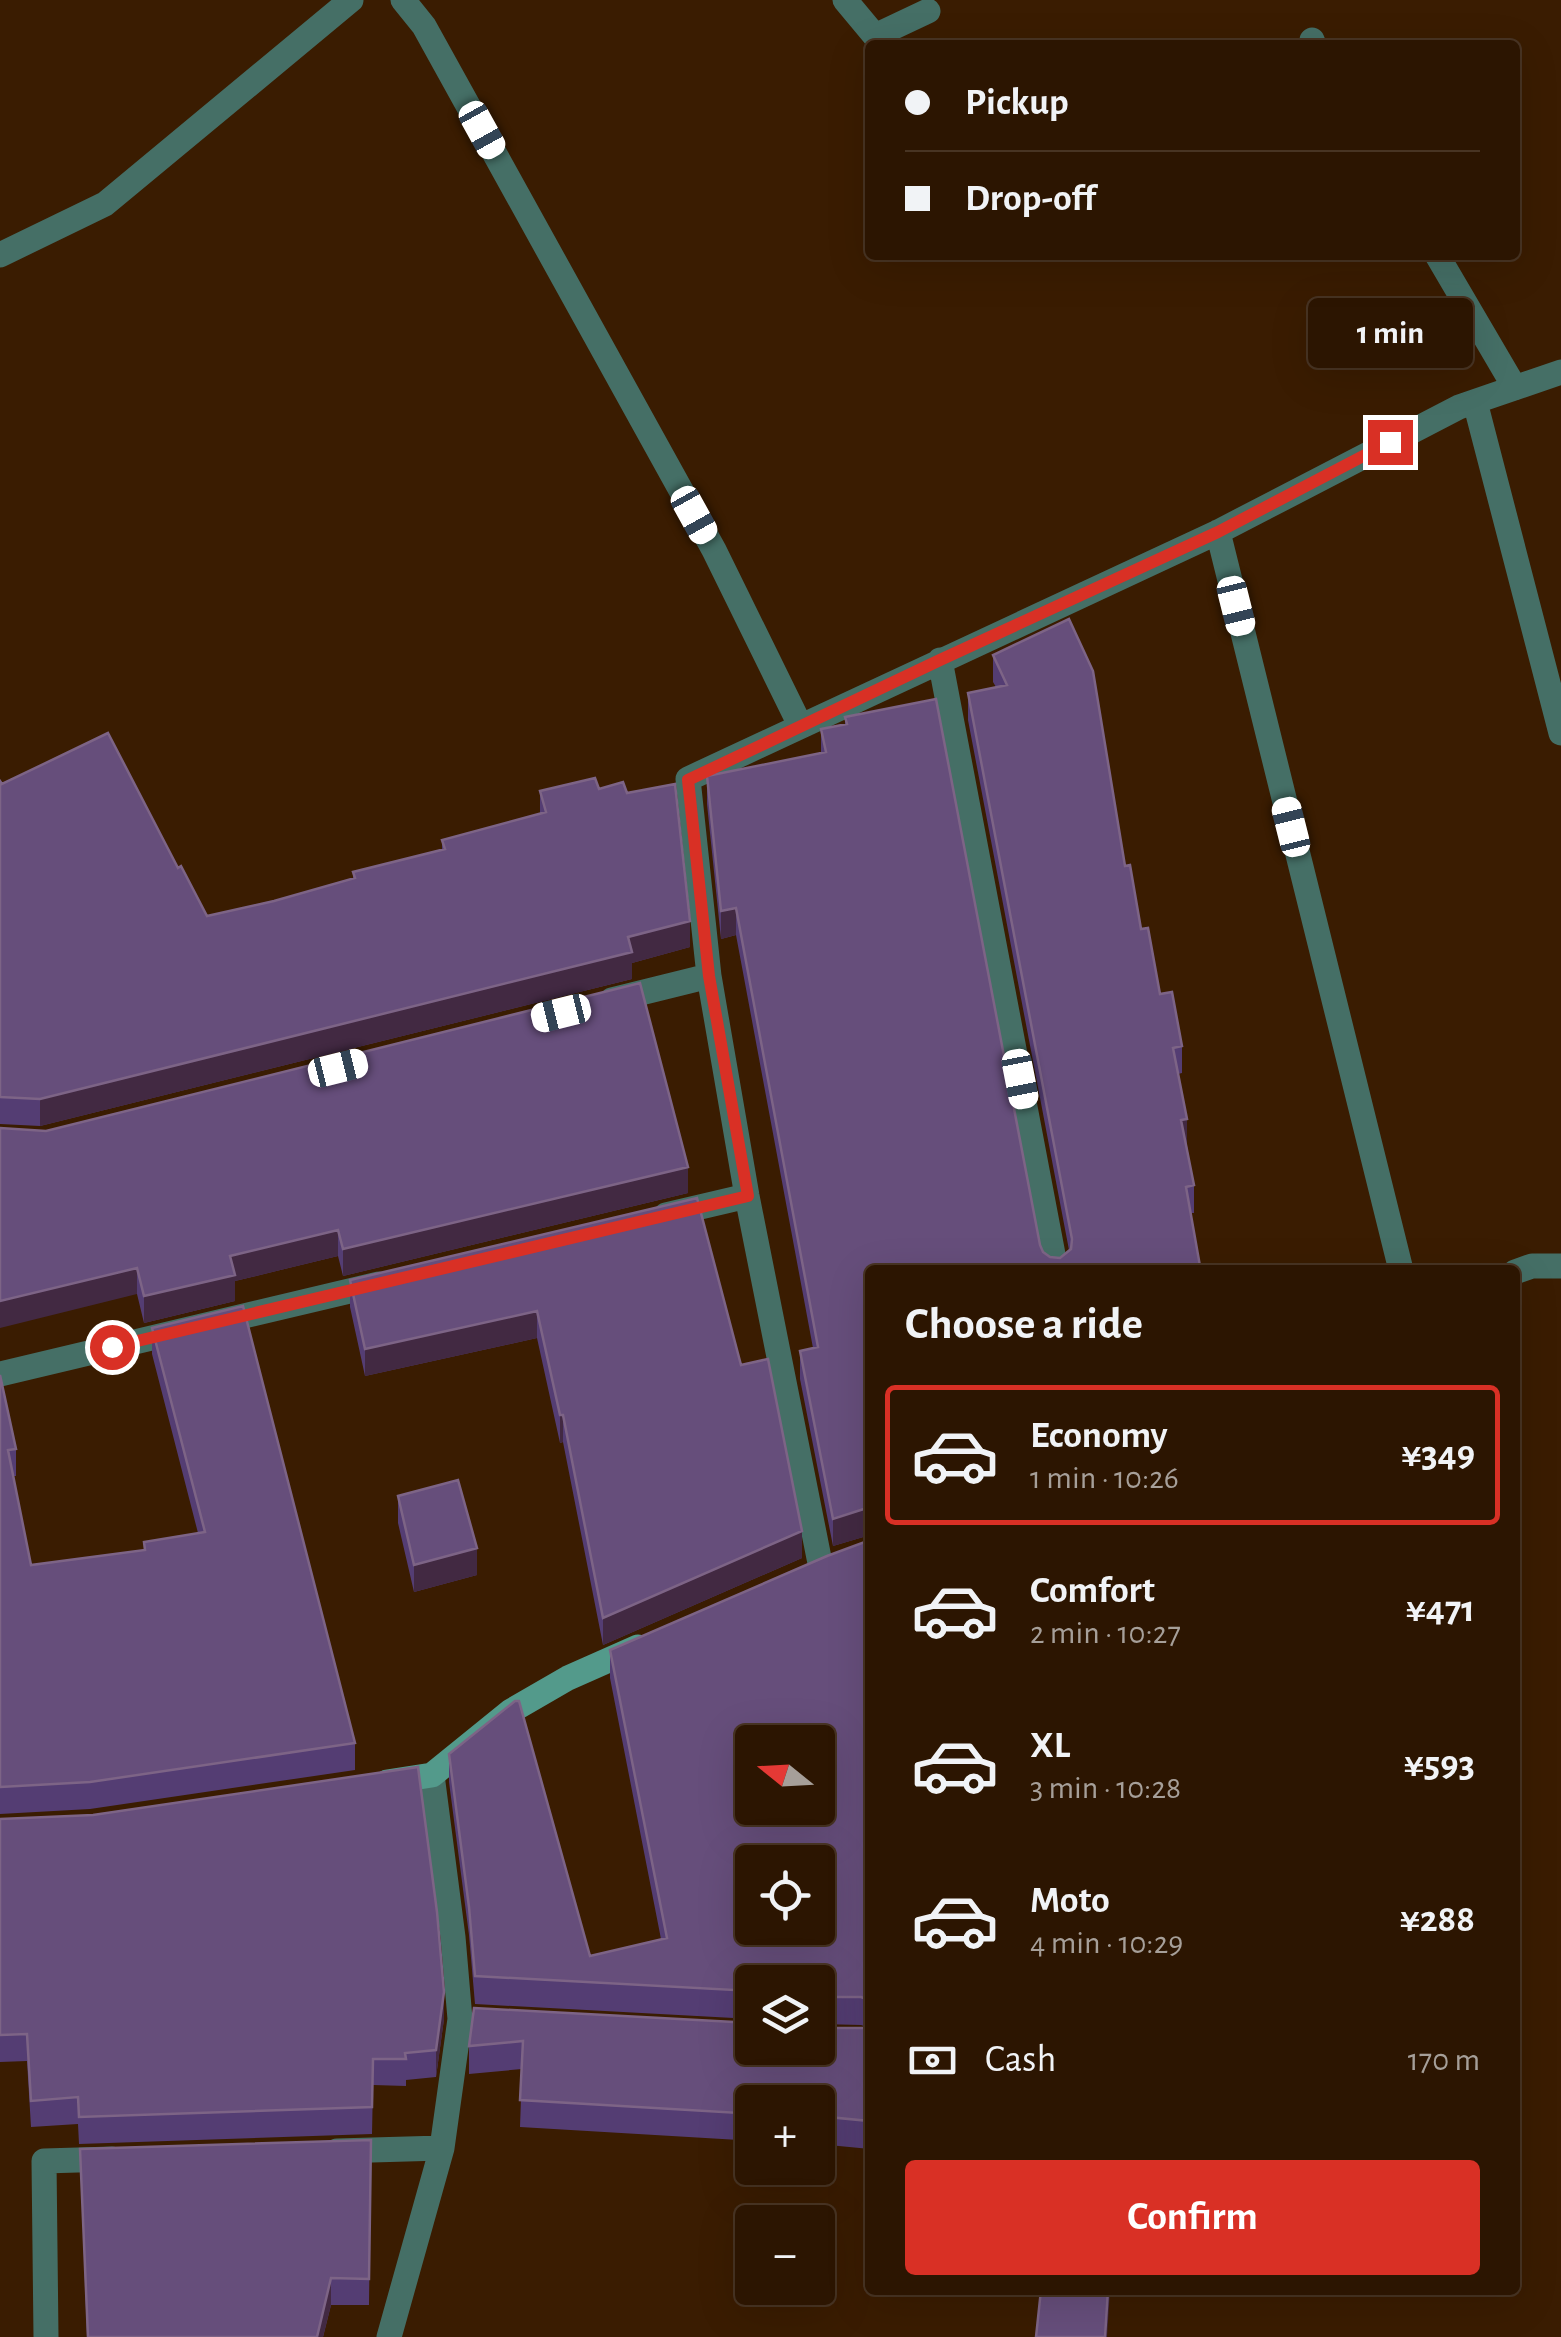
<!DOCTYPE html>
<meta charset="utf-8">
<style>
:root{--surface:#2c1501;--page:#341e0b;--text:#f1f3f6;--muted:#a69f99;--line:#483423;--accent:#d93025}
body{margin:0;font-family:"Alegreya Sans",sans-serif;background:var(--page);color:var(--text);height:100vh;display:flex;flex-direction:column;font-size:38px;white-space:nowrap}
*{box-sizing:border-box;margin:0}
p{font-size:32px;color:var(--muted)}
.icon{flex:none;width:55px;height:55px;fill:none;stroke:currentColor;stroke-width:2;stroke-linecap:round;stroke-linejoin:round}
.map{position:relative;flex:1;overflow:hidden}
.drawer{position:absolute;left:865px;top:1265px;width:655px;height:1030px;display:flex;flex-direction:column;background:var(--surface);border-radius:10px;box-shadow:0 10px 40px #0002,0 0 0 2px var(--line)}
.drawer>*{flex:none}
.guide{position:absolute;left:865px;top:40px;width:655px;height:220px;border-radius:10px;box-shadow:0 10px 40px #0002,0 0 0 2px var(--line);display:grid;align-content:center;height:220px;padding:0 40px;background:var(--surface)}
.needle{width:65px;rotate:288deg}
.buttons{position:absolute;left:735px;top:1725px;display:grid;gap:20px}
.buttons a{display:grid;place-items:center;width:100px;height:100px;border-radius:10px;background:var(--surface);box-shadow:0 10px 40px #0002,0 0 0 2px var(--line);font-size:50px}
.end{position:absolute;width:45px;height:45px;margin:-22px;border:12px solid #d93025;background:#fff;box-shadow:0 0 0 5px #fff}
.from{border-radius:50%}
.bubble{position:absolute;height:70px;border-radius:10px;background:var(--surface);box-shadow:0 10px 40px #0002,0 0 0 2px var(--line);font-size:32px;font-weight:700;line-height:70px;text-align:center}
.car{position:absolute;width:30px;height:60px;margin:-30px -15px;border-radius:12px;box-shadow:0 0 8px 2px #0007;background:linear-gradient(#fff 24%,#345 0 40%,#fff 0 76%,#345 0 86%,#fff 0)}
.guide b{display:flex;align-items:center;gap:35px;height:95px;font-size:38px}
.guide b+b{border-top:2px solid var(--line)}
.guide i{width:25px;height:25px;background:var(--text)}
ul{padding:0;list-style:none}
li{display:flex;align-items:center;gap:30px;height:140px;margin:0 20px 15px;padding:0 20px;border:5px solid transparent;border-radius:10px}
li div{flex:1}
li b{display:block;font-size:38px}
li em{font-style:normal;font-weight:700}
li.on{border-color:var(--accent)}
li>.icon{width:90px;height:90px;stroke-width:1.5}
h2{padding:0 40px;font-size:45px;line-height:120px}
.pay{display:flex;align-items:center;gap:25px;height:110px;padding:0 40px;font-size:38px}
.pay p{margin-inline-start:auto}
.button{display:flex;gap:20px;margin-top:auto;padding:20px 40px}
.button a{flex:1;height:115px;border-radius:10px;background:var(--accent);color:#fff;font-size:40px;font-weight:700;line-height:115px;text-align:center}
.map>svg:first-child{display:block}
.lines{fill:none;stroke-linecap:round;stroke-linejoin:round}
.lane{stroke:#456f66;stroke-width:25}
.street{stroke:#456f66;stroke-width:25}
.secondary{stroke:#539a8b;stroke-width:25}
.wall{fill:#543d73}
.shaded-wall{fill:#422942}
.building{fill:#664e7b;stroke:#7d6486;stroke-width:2.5;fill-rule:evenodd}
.route{stroke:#d93025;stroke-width:12}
</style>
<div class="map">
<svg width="1561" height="2337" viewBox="0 0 1561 2337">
<rect width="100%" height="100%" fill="#3a1c01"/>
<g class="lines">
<path class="lane" d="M 403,0 L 424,26 L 714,550 L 800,725
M 1312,40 L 1314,45
M 1437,255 L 1515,388
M 1475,402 L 1561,733
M 1218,532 L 1401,1270
M 940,660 L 1056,1270
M 612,1000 L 709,976
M 666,1215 L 747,1196
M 0,1374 L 379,1284
M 821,1568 L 747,1196 L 709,976 L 688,779 L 1218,532 L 1459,407 L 1561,372"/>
<path class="street" d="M 845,0 L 875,36 L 928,11
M 0,255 L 105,204 L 351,0
M 1515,1272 L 1532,1266 L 1561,1266
M 337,2151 L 442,2148
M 46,2337 L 44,2161 L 112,2159
M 389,2337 L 442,2148 L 460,2019 L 453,1937 L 432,1775"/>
<path class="secondary" d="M 387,1782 L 432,1775 L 511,1711 L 568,1678 L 638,1647"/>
</g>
<path class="wall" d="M 993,655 L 1125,866 L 1141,929 L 1160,994 L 1182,1046 L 1182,1073 L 1178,1074 L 1187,1146 L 1194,1185 L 1194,1213 L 1191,1213 L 1200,1270 L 870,1270 L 870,1535 L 833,1546 L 800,1379 L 800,1351 L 813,1348 L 736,935 L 721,939 L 707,804 L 707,776 L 821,753 L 821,729 L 845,724 L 845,717 L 1040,1245 L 1043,1252 L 1050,1257 L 1060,1258 L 1069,1250 L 968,720 L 968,693 L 996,687 L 993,682 Z
M 0,781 L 2,784 L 178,868 L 207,916 L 274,901 L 353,879 L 353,872 L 442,849 L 442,840 L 540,814 L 540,791 L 599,789 L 690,947 L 632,963 L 632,979 L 40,1126 L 0,1124 Z
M 0,1128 L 688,1193 L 343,1276 L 338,1256 L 235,1281 L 235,1301 L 144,1323 L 137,1294 Z
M 697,1198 L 741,1365 L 802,1558 L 603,1645 L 563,1442 L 560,1443 L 537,1338 L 365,1376 L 350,1307 L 350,1280 Z
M 152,1328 L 355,1743 L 355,1770 L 90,1809 L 0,1814 L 0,1375 L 16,1449 L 16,1476 L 13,1476 L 31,1565 L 144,1550 L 144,1542 L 198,1533 L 152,1354 Z
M 398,1496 L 477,1575 L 414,1592 L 398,1523 Z
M 870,1540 L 870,2149 L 818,2144 L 818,2102 L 752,2102 L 752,2138 L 740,2137 L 739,2140 L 520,2127 L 522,2069 L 469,2074 L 469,2046 L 474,2008 L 752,2048 L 867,2027 L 861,2025 L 818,2024 L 818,1982 L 752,1982 L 752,2019 L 475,2004 L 469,1935 L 449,1782 L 449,1754 L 590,1956 L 661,1939 L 610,1678 L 610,1650 Z
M 0,1819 L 444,2019 L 436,2077 L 406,2080 L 406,2086 L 373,2085 L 372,2134 L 79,2144 L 78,2124 L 31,2127 L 27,2061 L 0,2062 Z
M 371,2140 L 369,2305 L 331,2305 L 323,2337 L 87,2337 L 80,2149 Z"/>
<path class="shaded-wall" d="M 736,908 L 736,935 L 721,939 L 721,911 Z
M 690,921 L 690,947 L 632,963 L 632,979 L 40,1126 L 40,1099 Z
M 1187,1119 L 1187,1146 L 1181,1120 Z
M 688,1167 L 688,1193 L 343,1276 L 343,1249 Z
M 338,1230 L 338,1256 L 235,1281 L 235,1301 L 144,1323 L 144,1296 L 230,1256 Z
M 137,1268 L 137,1294 L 0,1328 L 0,1301 Z
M 537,1311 L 537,1338 L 365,1376 L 365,1349 Z
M 560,1415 L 563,1415 L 563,1442 L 560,1443 Z
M 870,1507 L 870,1535 L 833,1546 L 833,1519 Z
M 802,1531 L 802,1558 L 603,1645 L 603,1618 Z
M 477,1548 L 477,1575 L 414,1592 L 414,1565 Z
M 444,1992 L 444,2019 L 436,2077 L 436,2050 Z
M 331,2278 L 331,2305 L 323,2337 L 317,2337 Z
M 1108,2290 L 1110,2290 L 1107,2337 L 1105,2337 Z"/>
<path class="building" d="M 1069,619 L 1093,671 L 1125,866 L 1130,865 L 1141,929 L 1148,928 L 1160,994 L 1172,992 L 1182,1046 L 1173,1048 L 1187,1119 L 1181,1120 L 1194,1185 L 1186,1187 L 1200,1266 L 1179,1270 L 870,1270 L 870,1507 L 833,1519 L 800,1351 L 818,1347 L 736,908 L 721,911 L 707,776 L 826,752 L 821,729 L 847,724 L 845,717 L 936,699 L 1040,1245 L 1043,1252 L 1050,1257 L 1060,1258 L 1071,1249 L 1072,1239 L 968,693 L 1007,685 L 993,655 Z
M 108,733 L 178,868 L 181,866 L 207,916 L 274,901 L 355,878 L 353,872 L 445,849 L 442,840 L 546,812 L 540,791 L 595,778 L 599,789 L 623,782 L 627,793 L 675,784 L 690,921 L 628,937 L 632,952 L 40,1099 L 0,1097 L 0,781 L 2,784 Z
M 640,983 L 688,1167 L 343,1249 L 338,1230 L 230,1256 L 235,1275 L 144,1296 L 137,1268 L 0,1301 L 0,1128 L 46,1131 Z
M 697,1198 L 741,1365 L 768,1359 L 802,1531 L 603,1618 L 563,1415 L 560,1415 L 537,1311 L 365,1349 L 350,1280 Z
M 243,1306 L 355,1743 L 90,1782 L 0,1787 L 0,1375 L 16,1449 L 8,1450 L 31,1565 L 145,1550 L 144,1542 L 205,1532 L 152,1328 Z
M 458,1480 L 477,1548 L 414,1565 L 398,1496 Z
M 870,1540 L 870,2003 L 869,2000 L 861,1997 L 818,1997 L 818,1982 L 752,1982 L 752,1991 L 475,1976 L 469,1907 L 449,1754 L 515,1701 L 519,1701 L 590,1956 L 667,1938 L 610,1650 L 827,1556 ZM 752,1742 L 818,1742 L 818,1808 L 752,1808 ZM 752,1862 L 818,1862 L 818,1928 L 752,1928 Z
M 418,1767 L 437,1912 L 444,1992 L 436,2050 L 405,2053 L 406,2059 L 373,2059 L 372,2107 L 79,2117 L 78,2097 L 31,2101 L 27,2034 L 0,2035 L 0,1819 L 93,1815 Z
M 474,2008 L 752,2023 L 752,2048 L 818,2048 L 818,2028 L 866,2028 L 870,2024 L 870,2121 L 818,2116 L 818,2102 L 752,2102 L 752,2110 L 740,2109 L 739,2113 L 520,2100 L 523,2041 L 469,2046 Z
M 371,2140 L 369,2279 L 331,2278 L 317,2337 L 88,2337 L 80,2149 Z
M 1041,2290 L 1108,2290 L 1105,2337 L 1036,2337 Z"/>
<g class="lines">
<path class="route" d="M 112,1347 L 748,1196 L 709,976 L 688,780 L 940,660 L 1218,532 L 1390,442"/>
</g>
</svg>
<div class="buttons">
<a><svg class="needle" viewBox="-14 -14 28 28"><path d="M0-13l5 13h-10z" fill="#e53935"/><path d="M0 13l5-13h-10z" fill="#a69f99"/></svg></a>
<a><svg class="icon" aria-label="locate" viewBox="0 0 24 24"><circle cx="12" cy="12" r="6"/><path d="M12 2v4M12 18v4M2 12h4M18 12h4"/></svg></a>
<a><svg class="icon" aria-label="layers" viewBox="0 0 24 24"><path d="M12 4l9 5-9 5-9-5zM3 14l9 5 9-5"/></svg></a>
<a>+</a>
<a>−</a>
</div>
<i class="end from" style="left:112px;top:1347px"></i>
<i class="end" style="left:1390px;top:442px"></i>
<div class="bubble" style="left:1308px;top:298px;width:165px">1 min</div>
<i class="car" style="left:482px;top:130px;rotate:151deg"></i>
<i class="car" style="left:694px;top:515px;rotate:151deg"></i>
<i class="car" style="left:1236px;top:606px;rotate:166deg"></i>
<i class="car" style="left:1291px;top:827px;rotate:346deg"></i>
<i class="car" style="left:561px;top:1013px;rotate:256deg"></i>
<i class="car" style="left:338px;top:1068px;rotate:76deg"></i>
<i class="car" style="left:1020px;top:1079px;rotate:169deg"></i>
<div class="guide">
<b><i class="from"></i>Pickup</b>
<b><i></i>Drop-off</b>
</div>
<section class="drawer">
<h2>Choose a ride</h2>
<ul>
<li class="on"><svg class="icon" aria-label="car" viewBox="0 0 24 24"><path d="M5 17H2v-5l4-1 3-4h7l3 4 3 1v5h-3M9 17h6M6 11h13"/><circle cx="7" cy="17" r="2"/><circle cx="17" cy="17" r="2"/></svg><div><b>Economy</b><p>1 min · 10:26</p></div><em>¥349</em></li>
<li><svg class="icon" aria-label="car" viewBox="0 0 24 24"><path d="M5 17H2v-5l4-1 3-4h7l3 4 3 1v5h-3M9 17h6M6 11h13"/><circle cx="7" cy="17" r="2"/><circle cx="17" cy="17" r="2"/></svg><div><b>Comfort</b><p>2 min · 10:27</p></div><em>¥471</em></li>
<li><svg class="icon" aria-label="car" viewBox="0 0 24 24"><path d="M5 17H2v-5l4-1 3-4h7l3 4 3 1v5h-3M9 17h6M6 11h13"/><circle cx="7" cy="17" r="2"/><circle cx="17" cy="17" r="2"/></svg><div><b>XL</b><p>3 min · 10:28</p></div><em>¥593</em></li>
<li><svg class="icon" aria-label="car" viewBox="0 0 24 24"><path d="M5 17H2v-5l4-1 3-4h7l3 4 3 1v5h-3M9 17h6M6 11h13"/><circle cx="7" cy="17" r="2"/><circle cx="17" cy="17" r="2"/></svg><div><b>Moto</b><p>4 min · 10:29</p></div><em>¥288</em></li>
</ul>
<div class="pay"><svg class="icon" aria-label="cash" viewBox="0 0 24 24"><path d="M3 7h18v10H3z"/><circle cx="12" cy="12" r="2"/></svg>Cash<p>170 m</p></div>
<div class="button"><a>Confirm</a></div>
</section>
</div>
